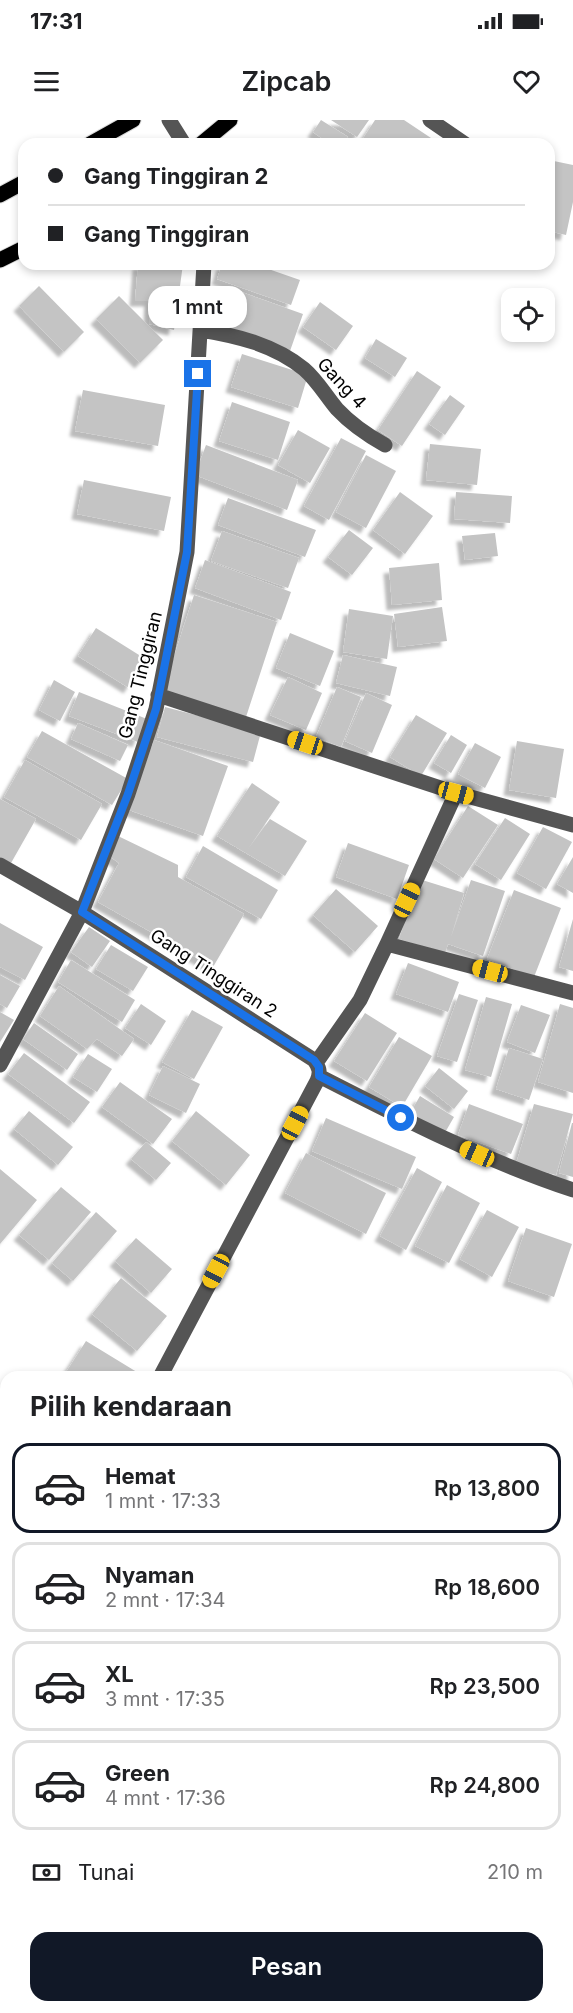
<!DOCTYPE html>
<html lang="id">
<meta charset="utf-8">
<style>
:root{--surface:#fff;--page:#f6f6f6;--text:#202124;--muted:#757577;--line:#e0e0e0;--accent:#111827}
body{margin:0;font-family:Inter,sans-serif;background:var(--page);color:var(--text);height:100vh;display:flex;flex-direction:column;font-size:22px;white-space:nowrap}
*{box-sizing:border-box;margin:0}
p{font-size:20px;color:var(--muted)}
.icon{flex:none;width:33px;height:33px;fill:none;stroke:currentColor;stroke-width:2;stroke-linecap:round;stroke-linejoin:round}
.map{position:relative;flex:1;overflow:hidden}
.sheet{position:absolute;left:0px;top:1251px;width:573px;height:642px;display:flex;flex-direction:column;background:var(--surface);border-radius:18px 18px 0 0;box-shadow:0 3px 9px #0003}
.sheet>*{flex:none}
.hud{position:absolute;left:18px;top:18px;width:537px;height:132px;border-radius:18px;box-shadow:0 3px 9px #0003;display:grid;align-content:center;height:132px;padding:0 30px;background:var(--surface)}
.controls{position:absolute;left:501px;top:168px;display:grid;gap:12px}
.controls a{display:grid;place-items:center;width:54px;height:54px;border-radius:12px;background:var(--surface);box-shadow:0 3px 9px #0003;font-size:30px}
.end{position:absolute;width:27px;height:27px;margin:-14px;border:8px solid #1a73e8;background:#fff;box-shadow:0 0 0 3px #fff}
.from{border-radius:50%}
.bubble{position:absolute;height:42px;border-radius:18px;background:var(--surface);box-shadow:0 3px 9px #0003;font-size:20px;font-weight:600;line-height:42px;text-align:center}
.car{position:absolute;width:18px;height:36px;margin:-18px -9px;border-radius:8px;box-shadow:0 0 4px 2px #0007;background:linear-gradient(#f5c518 24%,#345 0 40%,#f5c518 0 76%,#345 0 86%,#f5c518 0)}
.hud b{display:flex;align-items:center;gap:21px;height:57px;font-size:22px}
.hud b+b{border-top:2px solid var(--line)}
.hud i{width:15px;height:15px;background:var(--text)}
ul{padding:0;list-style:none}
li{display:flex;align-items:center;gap:18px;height:90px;margin:0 12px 9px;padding:0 18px;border:3px solid var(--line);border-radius:18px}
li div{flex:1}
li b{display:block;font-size:22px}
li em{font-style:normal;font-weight:600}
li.active{border-color:var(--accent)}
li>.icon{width:54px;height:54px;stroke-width:1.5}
h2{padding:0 30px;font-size:27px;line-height:72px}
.pay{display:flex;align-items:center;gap:15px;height:66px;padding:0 30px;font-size:22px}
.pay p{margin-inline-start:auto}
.primary-button{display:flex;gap:12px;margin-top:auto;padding:12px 30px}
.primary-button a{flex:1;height:69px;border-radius:18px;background:var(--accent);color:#fff;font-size:24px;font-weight:600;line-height:69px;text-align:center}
.status{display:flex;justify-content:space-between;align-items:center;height:42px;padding:0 30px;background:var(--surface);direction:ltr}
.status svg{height:16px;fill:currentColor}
header{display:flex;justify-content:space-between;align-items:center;height:78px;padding:0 30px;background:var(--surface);font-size:27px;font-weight:600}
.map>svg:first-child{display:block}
.building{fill:#c4c4c4;filter:url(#shadow)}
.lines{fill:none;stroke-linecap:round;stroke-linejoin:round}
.major-casing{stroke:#dbdbdb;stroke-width:17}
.minor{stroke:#555;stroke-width:15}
.major{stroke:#000;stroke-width:15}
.route{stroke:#1a73e8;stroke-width:8}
.labels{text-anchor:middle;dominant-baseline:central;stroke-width:5;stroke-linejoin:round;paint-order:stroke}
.street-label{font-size:18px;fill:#000;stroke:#fff}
</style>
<div class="status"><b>17:31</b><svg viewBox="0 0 49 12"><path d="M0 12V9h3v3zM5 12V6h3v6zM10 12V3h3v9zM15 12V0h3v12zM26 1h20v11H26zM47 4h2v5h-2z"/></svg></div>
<header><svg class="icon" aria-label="menu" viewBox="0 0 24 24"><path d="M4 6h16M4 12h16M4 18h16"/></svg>Zipcab<svg class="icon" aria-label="heart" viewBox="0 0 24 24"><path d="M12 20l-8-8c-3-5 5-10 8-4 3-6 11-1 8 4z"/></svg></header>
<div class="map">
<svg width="573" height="1893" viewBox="0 0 573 1893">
<defs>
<filter id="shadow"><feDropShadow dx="-5.5" dy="5.5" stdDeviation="1.5" flood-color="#0004"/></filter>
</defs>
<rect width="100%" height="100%" fill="#fff"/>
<path class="building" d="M 321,0 L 348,17 L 343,24 L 330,24 L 313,12 Z
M 331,0 L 369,0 L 357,17 Z
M 375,0 L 404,0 L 440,24 L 368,24 L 362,20 Z
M 549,40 L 573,45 L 573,82 L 566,115 L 549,111 Z
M 138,144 L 183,144 L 174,210 L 149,204 L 150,181 L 135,181 Z
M 222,144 L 254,144 L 300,160 L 291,185 L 217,159 Z
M 39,166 L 84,212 L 64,232 L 19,186 Z
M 233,169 L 303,194 L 290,231 L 220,206 Z
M 119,176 L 163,220 L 140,243 L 96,199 Z
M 320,182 L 353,206 L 336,230 L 303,207 Z
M 376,219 L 407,238 L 395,257 L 365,238 Z
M 242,234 L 308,255 L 298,288 L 231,267 Z
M 417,251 L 441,267 L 402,326 L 378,310 Z
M 83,270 L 165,285 L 158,326 L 75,311 Z
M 450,275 L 465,286 L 445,315 L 429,304 Z
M 232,282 L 290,302 L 278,340 L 219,321 Z
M 298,310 L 330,328 L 310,363 L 278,345 Z
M 341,318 L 366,331 L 329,400 L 304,386 Z
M 430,324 L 481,329 L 477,365 L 426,360 Z
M 206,325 L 298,360 L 287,390 L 195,355 Z
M 366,335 L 396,351 L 366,408 L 336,392 Z
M 84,360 L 171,377 L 164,411 L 77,394 Z
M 400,372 L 433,396 L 405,434 L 373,410 Z
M 456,372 L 512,376 L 510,403 L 454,399 Z
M 228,378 L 316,410 L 305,437 L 218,405 Z
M 349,410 L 373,428 L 352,455 L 328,437 Z
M 222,411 L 299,438 L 288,468 L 211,441 Z
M 495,413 L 498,436 L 465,440 L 462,416 Z
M 205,440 L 291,472 L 281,500 L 195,468 Z
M 439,443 L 442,480 L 392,485 L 389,448 Z
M 194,475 L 277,502 L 246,597 L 163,570 Z
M 442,487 L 447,521 L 398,527 L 394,494 Z
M 349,489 L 393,496 L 387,539 L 343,532 Z
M 96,508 L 147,540 L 129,568 L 78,536 Z
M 290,513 L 334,531 L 320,566 L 276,548 Z
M 343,535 L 397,547 L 390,576 L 336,563 Z
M 288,557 L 322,573 L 306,610 L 270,595 Z
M 54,560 L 75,572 L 60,601 L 39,590 Z
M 337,567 L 361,577 L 341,627 L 316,617 Z
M 79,572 L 147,599 L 138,622 L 69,596 Z
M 366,573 L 392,585 L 372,633 L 345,621 Z
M 165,587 L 261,612 L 253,642 L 157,617 Z
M 416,595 L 447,613 L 421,656 L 390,637 Z
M 78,603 L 128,625 L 120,641 L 71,619 Z
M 42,611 L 128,659 L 112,685 L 27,637 Z
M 451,615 L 467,625 L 451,653 L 434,643 Z
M 154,620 L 228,646 L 203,716 L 129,690 Z
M 517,621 L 564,629 L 556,678 L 509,670 Z
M 475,623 L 501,637 L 485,668 L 458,654 Z
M 25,640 L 102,684 L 81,720 L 4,677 Z
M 252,663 L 280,682 L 248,729 L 270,699 L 307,721 L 285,756 L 217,716 Z
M 0,679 L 36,699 L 11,743 L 0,737 Z
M 468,686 L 498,705 L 463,758 L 434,739 Z
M 505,698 L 530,714 L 501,760 L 475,744 Z
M 543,707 L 572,722 L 546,769 L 517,753 Z
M 118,716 L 178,745 L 178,757 L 244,794 L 213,847 L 98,782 L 119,743 L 108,735 Z
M 348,723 L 409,745 L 397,779 L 336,757 Z
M 203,726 L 278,770 L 261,799 L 186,757 Z
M 573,737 L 573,773 L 557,764 Z
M 419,759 L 464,773 L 451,817 L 471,760 L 505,771 L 483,836 L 448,824 L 445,833 L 399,819 Z
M 336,769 L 378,806 L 355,832 L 313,795 Z
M 514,770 L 561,788 L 534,857 L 487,839 Z
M 573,799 L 573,851 L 559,847 Z
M 0,803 L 43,827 L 25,860 L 0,847 Z
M 89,807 L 110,821 L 92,847 L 71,832 Z
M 111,825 L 148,847 L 133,871 L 96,849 Z
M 71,840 L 135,880 L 122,902 L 58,862 Z
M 408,843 L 459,862 L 448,892 L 396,874 Z
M 0,855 L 20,866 L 7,888 L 0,884 Z
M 59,866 L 134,919 L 122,936 L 97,919 L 87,929 L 40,896 Z
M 459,874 L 478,880 L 457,942 L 437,936 Z
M 486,877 L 512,884 L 491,957 L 465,950 Z
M 141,884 L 166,901 L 151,925 L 125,908 Z
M 560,884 L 573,888 L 573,973 L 538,962 Z
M 521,885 L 550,895 L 535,933 L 507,922 Z
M 192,890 L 223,907 L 194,959 L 162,942 Z
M 0,892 L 14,900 L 0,922 Z
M 365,893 L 397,913 L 367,961 L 334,941 Z
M 34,903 L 78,934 L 67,950 L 23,919 Z
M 399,917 L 432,936 L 402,987 L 369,967 Z
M 509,928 L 543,939 L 529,980 L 496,969 Z
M 24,933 L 90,982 L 74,1003 L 8,954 Z
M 88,934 L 112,949 L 97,972 L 73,957 Z
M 163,946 L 200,964 L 186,993 L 149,975 Z
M 439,948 L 468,971 L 454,989 L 425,966 Z
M 120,962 L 172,999 L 153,1024 L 102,987 Z
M 420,976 L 454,997 L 443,1016 L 409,995 Z
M 469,984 L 523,1004 L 511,1034 L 458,1015 Z
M 534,984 L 573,994 L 556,1055 L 516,1044 Z
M 29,991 L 73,1027 L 58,1045 L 14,1009 Z
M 196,991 L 250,1035 L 226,1065 L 172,1021 Z
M 326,998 L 416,1037 L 402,1069 L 312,1031 Z
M 572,1003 L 573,1003 L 573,1057 L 559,1053 Z
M 146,1022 L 171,1043 L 156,1060 L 131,1039 Z
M 306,1033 L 386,1073 L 366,1114 L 285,1073 Z
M 417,1048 L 442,1062 L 406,1130 L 380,1116 Z
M 0,1049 L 37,1080 L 0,1124 Z
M 447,1065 L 480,1083 L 449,1143 L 415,1126 Z
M 61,1067 L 91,1092 L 49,1140 L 19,1115 Z
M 487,1090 L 519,1107 L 492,1157 L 460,1139 Z
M 96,1092 L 117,1111 L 73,1161 L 52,1143 Z
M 526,1108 L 572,1124 L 554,1177 L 508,1161 Z
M 136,1118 L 172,1149 L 151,1173 L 115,1141 Z
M 121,1158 L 167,1196 L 137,1231 L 92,1194 Z
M 86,1221 L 145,1257 L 63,1257 Z
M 6,1378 L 6,1436 L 0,1434 L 0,1390 Z
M 573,1378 L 573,1427 L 567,1421 L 567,1383 Z"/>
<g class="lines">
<g class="major-casing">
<path id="major" d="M 90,24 L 133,0
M 201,24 L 230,0
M 0,75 L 24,62
M 0,140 L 24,128"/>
</g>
<path class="minor" d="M 169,0 L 184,24
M 430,0 L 465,24
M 201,210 C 238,216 275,225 304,249 C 317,260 326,276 337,289 C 351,304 367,315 385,325
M 158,575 L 456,673 L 573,705
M 0,745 L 82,792 L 314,940 C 319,947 321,952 317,961 L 160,1257
M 387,824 L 456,673
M 316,943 L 360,880 L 387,824 L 573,873
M 0,945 L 82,792 L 128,674 L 156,589 L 187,432 L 204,144
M 319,956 C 403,999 483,1040 573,1070
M 0,1442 L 6,1445
M 567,1824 L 573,1835
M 567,1869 L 573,1867
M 461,1887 L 469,1893
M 495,1893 L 510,1887"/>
<use href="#major" class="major"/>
</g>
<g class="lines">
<path class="route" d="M 198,254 L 187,432 L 156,589 L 128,674 L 82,792 L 314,940 L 319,947 L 319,956 L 401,998"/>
</g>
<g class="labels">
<g class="street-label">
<text transform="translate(342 263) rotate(47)">Gang 4</text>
<text transform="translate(140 555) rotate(-76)">Gang Tinggiran</text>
<text transform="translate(214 853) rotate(33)">Gang Tinggiran 2</text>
</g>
</g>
</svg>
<div class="controls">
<a><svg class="icon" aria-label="locate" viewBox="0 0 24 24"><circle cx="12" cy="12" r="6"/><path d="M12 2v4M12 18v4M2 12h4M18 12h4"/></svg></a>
</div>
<i class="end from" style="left:401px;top:998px"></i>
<i class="end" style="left:198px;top:254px"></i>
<div class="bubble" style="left:148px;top:166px;width:99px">1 mnt</div>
<i class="car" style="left:305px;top:623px;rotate:288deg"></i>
<i class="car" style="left:456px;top:673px;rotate:105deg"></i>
<i class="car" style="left:407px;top:780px;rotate:25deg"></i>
<i class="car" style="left:490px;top:851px;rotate:285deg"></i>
<i class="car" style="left:295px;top:1003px;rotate:28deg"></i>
<i class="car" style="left:477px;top:1034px;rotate:294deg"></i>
<i class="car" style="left:216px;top:1151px;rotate:208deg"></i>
<div class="hud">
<b><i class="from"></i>Gang Tinggiran 2</b>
<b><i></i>Gang Tinggiran</b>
</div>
<section class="sheet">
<h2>Pilih kendaraan</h2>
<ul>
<li class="active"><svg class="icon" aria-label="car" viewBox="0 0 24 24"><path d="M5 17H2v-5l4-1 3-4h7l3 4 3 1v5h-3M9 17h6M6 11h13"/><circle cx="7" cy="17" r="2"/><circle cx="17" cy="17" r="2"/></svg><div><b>Hemat</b><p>1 mnt · 17:33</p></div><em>Rp 13,800</em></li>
<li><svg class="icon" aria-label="car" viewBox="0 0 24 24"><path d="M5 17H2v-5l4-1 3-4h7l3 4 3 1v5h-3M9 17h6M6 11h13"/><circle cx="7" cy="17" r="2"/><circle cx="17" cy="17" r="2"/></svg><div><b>Nyaman</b><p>2 mnt · 17:34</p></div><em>Rp 18,600</em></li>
<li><svg class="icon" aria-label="car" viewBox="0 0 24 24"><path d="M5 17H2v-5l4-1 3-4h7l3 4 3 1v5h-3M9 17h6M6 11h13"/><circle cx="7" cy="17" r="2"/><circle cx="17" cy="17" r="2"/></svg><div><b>XL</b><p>3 mnt · 17:35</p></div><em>Rp 23,500</em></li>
<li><svg class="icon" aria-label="car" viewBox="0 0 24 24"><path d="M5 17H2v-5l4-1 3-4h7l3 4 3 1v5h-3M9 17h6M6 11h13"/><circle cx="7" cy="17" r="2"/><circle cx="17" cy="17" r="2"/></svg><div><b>Green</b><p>4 mnt · 17:36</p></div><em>Rp 24,800</em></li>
</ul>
<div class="pay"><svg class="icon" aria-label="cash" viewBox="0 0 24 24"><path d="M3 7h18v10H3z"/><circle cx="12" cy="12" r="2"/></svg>Tunai<p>210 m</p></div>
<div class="primary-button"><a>Pesan</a></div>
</section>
</div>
